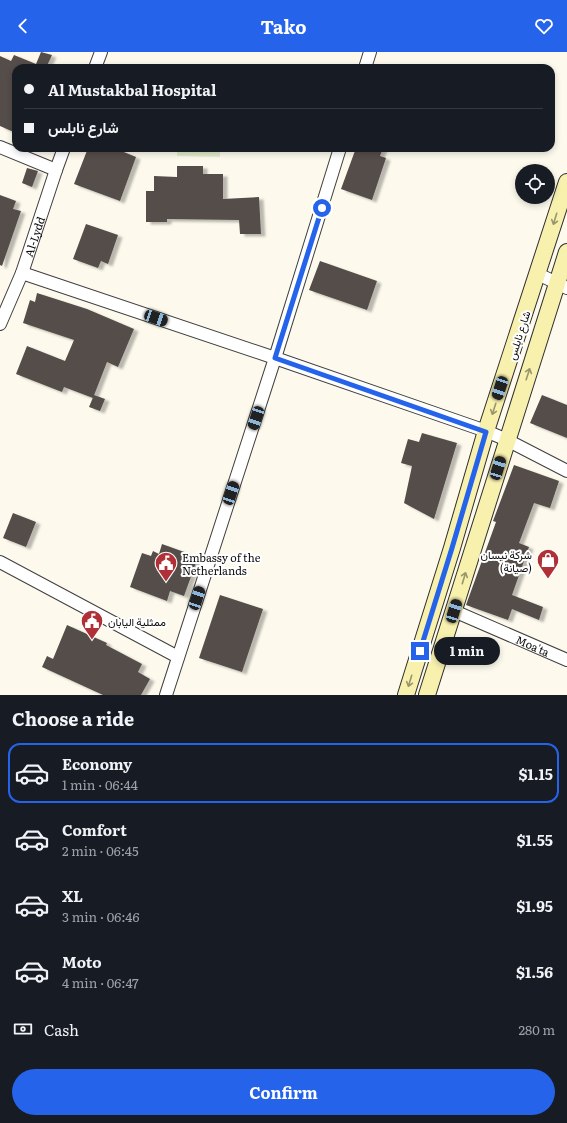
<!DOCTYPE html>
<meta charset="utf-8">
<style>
:root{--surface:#171b24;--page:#20242c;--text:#f1f3f6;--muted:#9ea1a6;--line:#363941;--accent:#2563eb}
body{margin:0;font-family:Literata,Vazirmatn,serif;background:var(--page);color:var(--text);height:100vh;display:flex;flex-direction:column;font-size:15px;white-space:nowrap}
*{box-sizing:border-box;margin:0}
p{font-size:13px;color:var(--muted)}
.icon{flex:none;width:22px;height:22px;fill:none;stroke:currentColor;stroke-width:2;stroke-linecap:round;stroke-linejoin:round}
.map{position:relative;height:643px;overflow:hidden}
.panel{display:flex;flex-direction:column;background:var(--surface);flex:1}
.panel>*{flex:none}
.hud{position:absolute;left:12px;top:12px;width:543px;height:88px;border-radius:12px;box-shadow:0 2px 6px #0003;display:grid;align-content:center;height:88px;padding:0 12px;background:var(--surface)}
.buttons{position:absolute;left:515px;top:112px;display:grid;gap:8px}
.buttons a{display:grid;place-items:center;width:40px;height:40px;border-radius:50%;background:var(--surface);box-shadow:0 2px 6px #0003;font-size:20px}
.end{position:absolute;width:18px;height:18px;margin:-9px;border:5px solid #2563eb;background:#fff;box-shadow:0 0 0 2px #fff}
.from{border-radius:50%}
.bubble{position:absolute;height:28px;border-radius:14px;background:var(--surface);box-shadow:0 2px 6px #0003;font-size:13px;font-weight:700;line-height:28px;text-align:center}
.car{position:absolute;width:12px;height:24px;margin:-12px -6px;border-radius:5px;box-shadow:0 0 3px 1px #0007;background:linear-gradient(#222 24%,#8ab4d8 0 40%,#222 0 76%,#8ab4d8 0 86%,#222 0)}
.hud b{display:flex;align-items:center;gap:14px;height:38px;font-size:15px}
.hud b+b{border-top:1px solid var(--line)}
.hud i{width:10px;height:10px;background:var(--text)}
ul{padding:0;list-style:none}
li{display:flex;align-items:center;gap:12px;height:60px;margin:0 8px 6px;padding:0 4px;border:2px solid transparent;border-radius:12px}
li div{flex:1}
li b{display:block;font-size:15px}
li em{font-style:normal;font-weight:700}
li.current{border-color:var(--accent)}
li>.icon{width:36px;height:36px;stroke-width:1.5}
h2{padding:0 12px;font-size:18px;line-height:48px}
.pay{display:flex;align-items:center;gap:10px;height:44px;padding:0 12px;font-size:15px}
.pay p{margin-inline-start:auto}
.action{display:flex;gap:8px;margin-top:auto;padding:8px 12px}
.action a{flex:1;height:46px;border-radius:24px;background:var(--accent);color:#fff;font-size:16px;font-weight:700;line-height:46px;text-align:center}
header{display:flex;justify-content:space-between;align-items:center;height:52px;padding:0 12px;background:var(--accent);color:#fff;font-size:18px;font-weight:700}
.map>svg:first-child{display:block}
.pitch{fill:#e1edcb}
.building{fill:#544d49;filter:url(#shadow)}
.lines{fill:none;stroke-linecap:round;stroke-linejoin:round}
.street-casing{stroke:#3f3f3f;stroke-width:14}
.secondary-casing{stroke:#2e2e2e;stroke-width:18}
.street{stroke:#fff;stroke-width:12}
.secondary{stroke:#f8f0ad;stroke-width:16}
.oneway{stroke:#9a956d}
.route{stroke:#2563eb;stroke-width:5}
.labels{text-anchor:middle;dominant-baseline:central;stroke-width:4;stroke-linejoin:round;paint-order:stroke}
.street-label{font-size:11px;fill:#0c0c0c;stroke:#fff}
.poi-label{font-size:11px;fill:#0c0c0c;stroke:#fff;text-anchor:start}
</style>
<header><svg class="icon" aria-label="back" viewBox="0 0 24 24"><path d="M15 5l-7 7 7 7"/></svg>Tako<svg class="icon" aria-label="heart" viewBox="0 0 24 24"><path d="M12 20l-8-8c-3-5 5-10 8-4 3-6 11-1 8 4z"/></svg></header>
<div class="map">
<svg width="567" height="643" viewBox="0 0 567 643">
<defs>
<filter id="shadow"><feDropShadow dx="4.5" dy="2.5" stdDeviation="1" flood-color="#0004"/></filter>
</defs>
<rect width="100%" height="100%" fill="#fdfaed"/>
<path class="pitch" d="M 177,96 L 220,96 L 220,105 L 177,104 Z"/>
<path class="building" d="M 41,0 L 52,3 L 46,16 L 16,16 L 16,81 L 0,74 L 0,4 L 11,9 L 14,3 L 36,12 Z
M 88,96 L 114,96 L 136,105 L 120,149 L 74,132 Z
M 356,96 L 383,96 L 380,104 L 386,106 L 372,148 L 341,137 Z
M 177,114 L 203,114 L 203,122 L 223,122 L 223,147 L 259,145 L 261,182 L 240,182 L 239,168 L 167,167 L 167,170 L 146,170 L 146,139 L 154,139 L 154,124 L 177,125 Z
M 27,116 L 38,119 L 32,135 L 22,131 Z
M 0,143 L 16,149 L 13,157 L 21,159 L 2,214 L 0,213 Z
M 86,172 L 118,183 L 108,212 L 101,209 L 98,216 L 73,207 Z
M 320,209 L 377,229 L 367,258 L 309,238 Z
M 37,241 L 87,257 L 134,277 L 118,315 L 107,310 L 93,346 L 64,335 L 62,340 L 16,322 L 27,294 L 65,309 L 74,288 L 23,271 L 30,248 L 35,250 Z
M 94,343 L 105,347 L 100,359 L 89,355 Z
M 542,343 L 567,353 L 567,386 L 530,371 Z
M 422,381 L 457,391 L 434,467 L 404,451 L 412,414 L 401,411 L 408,387 L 419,390 Z
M 514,413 L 559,429 L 550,456 L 534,451 L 519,491 L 529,495 L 512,543 L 543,555 L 539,568 L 512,557 L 508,568 L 466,553 L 496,470 L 493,469 Z
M 13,461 L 36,470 L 26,495 L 3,486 Z
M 162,492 L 198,505 L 184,544 L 170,539 L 167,549 L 130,535 L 142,501 L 151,504 L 153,499 L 159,502 Z
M 220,543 L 263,557 L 242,620 L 199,606 Z
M 67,573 L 107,591 L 106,593 L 142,612 L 138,620 L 150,627 L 141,643 L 103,643 L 42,615 L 47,604 L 53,607 Z"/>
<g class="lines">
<g class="street-casing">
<g id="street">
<path d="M 95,16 L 101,0"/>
<path d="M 365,16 L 370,0"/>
<path d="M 0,95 L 56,118"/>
<path d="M 22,221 L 275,306 L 486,379 L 507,388 L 567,419"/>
<path d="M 538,222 L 567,236"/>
<path id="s1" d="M 0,272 L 22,221 L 56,118 L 64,96"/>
<path d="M 0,510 L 178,605"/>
<path id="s2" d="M 454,559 L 567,608"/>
<path d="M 166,643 L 275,306 L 340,96"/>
</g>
</g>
<g class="secondary-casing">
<path id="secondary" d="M 406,643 L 452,496 L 486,379 L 567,130
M 427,643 L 567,200"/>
</g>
<use href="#street" class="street"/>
<use href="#secondary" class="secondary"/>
</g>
<defs><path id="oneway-shaft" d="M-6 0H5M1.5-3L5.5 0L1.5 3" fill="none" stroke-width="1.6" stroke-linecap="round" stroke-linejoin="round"/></defs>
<g class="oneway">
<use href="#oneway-shaft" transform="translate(555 167) rotate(107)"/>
<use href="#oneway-shaft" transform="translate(528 322) rotate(-72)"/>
<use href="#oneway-shaft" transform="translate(494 357) rotate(108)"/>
<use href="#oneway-shaft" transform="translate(464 526) rotate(-73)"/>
<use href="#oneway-shaft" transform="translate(410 629) rotate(107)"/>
</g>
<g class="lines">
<path class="route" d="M 322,156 L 275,306 L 486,380 L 452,496 L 420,599"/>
</g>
<defs>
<g id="shop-pin" transform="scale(1.15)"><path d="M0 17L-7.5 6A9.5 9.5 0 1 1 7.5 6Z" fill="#b03037" stroke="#fff"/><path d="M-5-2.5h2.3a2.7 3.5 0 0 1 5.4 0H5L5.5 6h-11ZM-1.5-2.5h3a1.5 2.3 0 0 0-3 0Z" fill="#fff"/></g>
<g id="civic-pin" transform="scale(1.15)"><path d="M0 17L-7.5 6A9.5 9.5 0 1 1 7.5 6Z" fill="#b03037" stroke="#fff"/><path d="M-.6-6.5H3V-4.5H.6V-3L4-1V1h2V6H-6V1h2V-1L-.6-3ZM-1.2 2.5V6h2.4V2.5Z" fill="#fff"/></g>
</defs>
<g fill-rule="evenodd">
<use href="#shop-pin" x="548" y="508"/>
<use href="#civic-pin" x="166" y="511"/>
<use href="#civic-pin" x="92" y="569"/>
</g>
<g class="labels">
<g class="street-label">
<text stroke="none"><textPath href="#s1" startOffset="94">Al-Lydd</textPath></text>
<text transform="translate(518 283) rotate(-72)">شارع نابلس</text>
<text stroke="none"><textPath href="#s2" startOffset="86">Moa'ta</textPath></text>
</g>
<g class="poi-label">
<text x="532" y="502" text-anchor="end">شركة نيسان<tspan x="532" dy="13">(صيانة)</tspan></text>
<text x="182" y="505">Embassy of the<tspan x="182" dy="13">Netherlands</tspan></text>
<text x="108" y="569">ممثلية اليابان</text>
</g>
</g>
</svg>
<div class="buttons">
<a><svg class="icon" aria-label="locate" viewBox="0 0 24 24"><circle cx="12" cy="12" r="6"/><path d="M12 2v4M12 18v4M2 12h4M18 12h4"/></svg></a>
</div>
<i class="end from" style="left:322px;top:156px"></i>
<i class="end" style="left:420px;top:599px"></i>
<div class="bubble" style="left:434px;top:585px;width:66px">1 min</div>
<i class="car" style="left:156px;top:266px;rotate:109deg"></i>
<i class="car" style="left:500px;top:336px;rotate:198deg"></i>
<i class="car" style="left:256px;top:366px;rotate:198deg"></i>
<i class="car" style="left:498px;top:416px;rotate:17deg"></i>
<i class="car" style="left:231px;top:441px;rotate:18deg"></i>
<i class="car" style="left:197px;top:546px;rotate:18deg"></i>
<i class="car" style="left:454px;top:559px;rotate:17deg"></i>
<div class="hud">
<b><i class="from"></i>Al Mustakbal Hospital</b>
<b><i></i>شارع نابلس</b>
</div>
</div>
<section class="panel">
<h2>Choose a ride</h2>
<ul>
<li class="current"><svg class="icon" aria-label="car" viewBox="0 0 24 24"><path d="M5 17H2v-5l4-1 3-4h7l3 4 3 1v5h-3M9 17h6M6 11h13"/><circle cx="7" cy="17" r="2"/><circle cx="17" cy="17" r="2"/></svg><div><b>Economy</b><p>1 min · 06:44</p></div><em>$1.15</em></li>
<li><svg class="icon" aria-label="car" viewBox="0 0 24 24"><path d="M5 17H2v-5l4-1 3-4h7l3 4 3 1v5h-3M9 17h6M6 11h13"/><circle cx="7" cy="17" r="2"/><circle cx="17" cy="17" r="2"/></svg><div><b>Comfort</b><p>2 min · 06:45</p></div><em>$1.55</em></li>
<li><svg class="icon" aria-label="car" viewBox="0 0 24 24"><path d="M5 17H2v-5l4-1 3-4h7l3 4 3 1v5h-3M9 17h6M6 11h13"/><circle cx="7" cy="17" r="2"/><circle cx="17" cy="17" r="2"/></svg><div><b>XL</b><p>3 min · 06:46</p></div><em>$1.95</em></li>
<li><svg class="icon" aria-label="car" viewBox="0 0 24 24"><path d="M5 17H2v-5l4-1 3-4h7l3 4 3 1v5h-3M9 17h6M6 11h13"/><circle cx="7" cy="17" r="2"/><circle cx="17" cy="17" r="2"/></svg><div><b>Moto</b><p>4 min · 06:47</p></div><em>$1.56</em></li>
</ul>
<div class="pay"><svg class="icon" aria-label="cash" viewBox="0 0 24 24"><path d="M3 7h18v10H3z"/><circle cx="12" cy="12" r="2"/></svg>Cash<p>280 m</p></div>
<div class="action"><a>Confirm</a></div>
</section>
